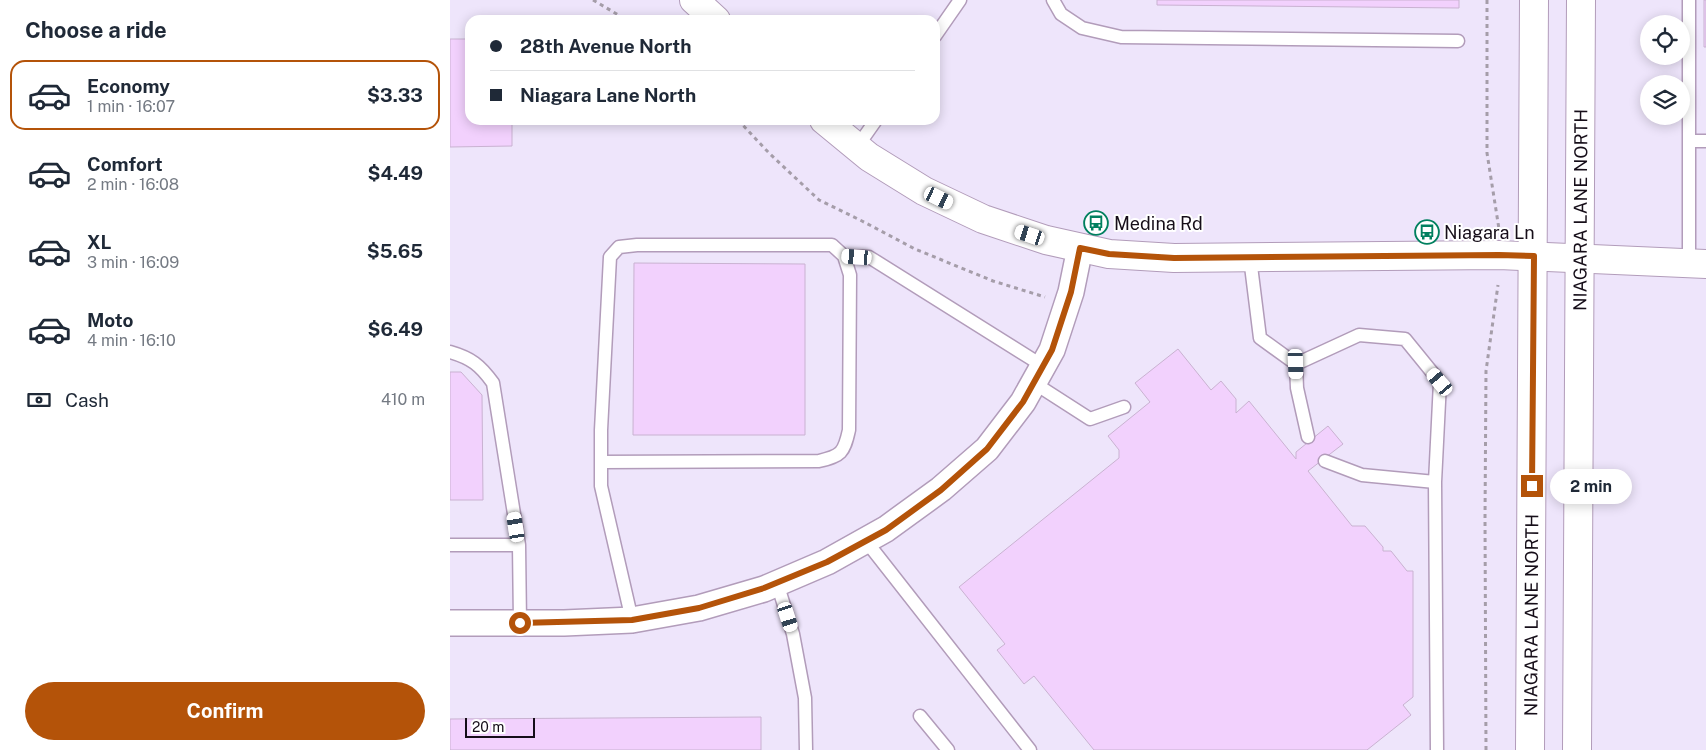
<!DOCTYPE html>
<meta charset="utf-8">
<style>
:root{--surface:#fff;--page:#f6f6f7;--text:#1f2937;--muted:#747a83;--line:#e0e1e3;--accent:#b45309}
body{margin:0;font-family:"Public Sans",sans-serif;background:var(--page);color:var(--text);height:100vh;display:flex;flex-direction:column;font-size:19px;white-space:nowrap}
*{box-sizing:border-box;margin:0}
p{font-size:16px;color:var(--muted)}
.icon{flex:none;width:28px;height:28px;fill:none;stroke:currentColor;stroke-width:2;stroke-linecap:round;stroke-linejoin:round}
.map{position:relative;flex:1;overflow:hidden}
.panel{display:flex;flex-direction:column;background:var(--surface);width:450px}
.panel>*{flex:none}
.top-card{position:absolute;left:15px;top:15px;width:475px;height:110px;border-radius:15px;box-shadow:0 2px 12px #0003;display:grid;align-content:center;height:110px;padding:0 25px;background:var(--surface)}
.buttons{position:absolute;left:1190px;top:15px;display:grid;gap:10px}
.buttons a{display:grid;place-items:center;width:50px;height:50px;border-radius:50%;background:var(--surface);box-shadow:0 2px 12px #0003;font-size:25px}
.scale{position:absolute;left:15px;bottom:12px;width:70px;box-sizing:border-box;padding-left:5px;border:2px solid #160e19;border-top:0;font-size:14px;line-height:18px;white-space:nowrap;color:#160e19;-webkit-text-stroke:4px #fff;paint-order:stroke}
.end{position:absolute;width:22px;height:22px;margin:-11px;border:6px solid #b45309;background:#fff;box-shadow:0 0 0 2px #fff}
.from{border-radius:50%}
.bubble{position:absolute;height:35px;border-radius:18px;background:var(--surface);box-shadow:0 2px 12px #0003;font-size:16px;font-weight:700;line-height:35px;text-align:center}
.car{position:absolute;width:15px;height:30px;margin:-15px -8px;border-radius:6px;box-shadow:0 0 4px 1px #0007;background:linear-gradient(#fff 24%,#345 0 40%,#fff 0 76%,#345 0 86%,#fff 0)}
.top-card b{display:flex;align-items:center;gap:18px;height:48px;font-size:19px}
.top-card b+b{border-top:1px solid var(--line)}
.top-card i{width:12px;height:12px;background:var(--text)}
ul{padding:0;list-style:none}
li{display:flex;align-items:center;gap:15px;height:70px;margin:0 10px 8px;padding:0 15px;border:2px solid transparent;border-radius:15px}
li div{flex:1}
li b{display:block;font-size:19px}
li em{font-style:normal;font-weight:700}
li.active{border-color:var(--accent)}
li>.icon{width:45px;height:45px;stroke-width:1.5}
h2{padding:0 25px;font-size:22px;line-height:60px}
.pay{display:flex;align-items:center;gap:12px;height:55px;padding:0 25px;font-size:19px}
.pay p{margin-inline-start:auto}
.cta{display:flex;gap:10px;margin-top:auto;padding:10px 25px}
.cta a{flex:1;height:58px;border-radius:30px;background:var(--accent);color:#fff;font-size:20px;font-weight:700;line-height:58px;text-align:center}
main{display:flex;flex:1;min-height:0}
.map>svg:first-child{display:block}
.industrial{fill:#eee5fb;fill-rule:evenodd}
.building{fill:#f2d1fd;stroke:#c9b2d1}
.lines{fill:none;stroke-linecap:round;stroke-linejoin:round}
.service-casing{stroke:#b29cba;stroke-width:15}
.minor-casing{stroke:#b29cba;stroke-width:28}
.tertiary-casing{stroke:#b29cba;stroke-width:30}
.path{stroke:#a59da9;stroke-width:3;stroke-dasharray:4 4;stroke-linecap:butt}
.service{stroke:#fff;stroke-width:12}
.minor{stroke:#fff;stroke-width:25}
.tertiary{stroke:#fff;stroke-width:28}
.route{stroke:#b45309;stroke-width:6}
.labels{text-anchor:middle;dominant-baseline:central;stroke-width:4;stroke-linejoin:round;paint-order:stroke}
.street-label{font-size:18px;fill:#160e19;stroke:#fff}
.poi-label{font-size:18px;fill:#160e19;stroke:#fff;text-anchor:start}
</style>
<main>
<section class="panel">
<h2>Choose a ride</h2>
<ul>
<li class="active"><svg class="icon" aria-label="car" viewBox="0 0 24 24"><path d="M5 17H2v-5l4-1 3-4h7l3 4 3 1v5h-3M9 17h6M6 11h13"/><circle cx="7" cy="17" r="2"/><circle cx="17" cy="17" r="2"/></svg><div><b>Economy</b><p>1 min · 16:07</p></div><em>$3.33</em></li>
<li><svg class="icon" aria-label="car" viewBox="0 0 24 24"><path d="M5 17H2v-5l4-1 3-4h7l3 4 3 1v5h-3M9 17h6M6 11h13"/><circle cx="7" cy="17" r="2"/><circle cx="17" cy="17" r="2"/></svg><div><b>Comfort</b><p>2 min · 16:08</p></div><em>$4.49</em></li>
<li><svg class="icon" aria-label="car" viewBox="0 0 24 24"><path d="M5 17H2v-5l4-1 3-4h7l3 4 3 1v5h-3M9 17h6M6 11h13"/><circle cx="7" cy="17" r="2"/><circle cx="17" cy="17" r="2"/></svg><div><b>XL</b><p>3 min · 16:09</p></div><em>$5.65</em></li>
<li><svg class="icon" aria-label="car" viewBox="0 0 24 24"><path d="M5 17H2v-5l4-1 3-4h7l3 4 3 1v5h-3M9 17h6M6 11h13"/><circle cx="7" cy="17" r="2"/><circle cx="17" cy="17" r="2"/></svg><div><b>Moto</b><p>4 min · 16:10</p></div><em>$6.49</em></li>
</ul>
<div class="pay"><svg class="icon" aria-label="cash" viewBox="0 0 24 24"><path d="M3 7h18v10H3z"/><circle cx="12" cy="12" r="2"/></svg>Cash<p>410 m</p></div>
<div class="cta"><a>Confirm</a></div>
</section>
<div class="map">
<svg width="1256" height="750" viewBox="0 0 1256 750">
<rect width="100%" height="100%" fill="#f9f0fd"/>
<path class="industrial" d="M 0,0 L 1256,0 L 1256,750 L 0,750 ZM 20,20 L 485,20 L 485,120 L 20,120 ZM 1199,24 L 1231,24 L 1231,56 L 1199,56 ZM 1199,84 L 1231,84 L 1231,116 L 1199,116 Z"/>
<path class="building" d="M 707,0 L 1009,0 L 1009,8 L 707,5 Z
M 1254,0 L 1256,0 L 1256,47 L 1254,47 Z
M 0,39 L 20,39 L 20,120 L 62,120 L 62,146 L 0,147 Z
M 184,263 L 355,264 L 355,435 L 183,435 Z
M 728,349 L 761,390 L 771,381 L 786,399 L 786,413 L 799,401 L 846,459 L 846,452 L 878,426 L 893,444 L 858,471 L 902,526 L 915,526 L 933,547 L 933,551 L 941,551 L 957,571 L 963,571 L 963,697 L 953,705 L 961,715 L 917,750 L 644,750 L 584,676 L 574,684 L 547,650 L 555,644 L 509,587 L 669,458 L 669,450 L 658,436 L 700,402 L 685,383 Z
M 0,372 L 11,372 L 32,395 L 33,500 L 0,500 Z
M 311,717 L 311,750 L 0,750 L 0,719 Z"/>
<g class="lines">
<g class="service-casing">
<path id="service" d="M 603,0 L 611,14 L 632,28 L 671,37 L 1008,41
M 1239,0 L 1239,263
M 485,36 L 510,0
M 1240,141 L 1256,141
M 407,147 L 426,120
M 394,256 L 419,257 L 593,366
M 800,258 L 810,338 L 846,364 L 909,335 L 955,339 L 990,382 L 985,482 L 987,750
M 0,352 C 21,358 30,365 43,383 L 69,545 L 70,623
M 846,364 L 847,388 L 858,437
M 584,383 L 640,419 L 674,407
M 875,461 L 912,475 L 985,482
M 151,462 L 369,461 C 391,456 394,453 399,430 L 400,275 L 394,256 L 382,245 L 187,245 L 169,247 L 160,257 L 151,430 L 151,486 L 182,620
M 416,541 L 580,750
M 0,545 L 69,545
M 327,583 L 343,634 L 355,698 L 356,750
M 470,716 L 498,750"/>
</g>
<g class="minor-casing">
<path id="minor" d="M 0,623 L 114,623 L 182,620 L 249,608 L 314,589 L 377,562 L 436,529 L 491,489 L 537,449 L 573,402 L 602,350 L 621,292 L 630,248"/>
</g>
<g class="tertiary-casing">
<g id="tertiary">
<path d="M 244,0 L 266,20"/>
<path d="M 374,120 L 419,157 L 474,191 L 533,219 L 596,240 L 659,254 L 724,258 L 1049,255 L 1256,264"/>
<path id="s1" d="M 1080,750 L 1084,0"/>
<path id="s2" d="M 1127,750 L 1131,0"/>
</g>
</g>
<path class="path" d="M 143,0 L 177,20
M 1037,0 L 1037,153 L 1049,229
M 288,120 L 319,153 L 369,200 L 412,221 L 465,249 L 543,281 L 595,297
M 1036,750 L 1035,519 L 1036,371 L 1048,285"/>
<use href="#service" class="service"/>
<use href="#minor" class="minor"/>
<use href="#tertiary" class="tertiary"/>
</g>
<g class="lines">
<path class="route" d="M 70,623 L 182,620 L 249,608 L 314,588 L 377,562 L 436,530 L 491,490 L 537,449 L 573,402 L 602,350 L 621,292 L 630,248 L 659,254 L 724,258 L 1049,255 L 1084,256 L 1082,486"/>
</g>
<defs>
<g id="bus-ring" transform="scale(1.25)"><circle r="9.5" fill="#fff" stroke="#01805f" stroke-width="1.5"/><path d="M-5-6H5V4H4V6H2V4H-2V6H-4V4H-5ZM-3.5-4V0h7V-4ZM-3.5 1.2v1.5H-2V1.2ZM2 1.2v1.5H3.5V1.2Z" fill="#01805f"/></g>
</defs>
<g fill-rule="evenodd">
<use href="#bus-ring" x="646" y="223"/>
<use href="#bus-ring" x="977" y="232"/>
</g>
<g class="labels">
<g class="street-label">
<text stroke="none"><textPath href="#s2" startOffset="540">NIAGARA LANE NORTH</textPath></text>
<text stroke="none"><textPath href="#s1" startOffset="135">NIAGARA LANE NORTH</textPath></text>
</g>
<g class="poi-label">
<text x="664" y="223">Medina Rd</text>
<text x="994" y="232">Niagara Ln</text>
</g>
</g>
</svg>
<div class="buttons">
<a><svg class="icon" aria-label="locate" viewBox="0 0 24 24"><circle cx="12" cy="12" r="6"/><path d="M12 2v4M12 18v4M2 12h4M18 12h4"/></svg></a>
<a><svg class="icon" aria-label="layers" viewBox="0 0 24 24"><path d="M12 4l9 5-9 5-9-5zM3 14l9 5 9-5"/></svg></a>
</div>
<div class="scale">20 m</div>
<i class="end from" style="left:70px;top:623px"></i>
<i class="end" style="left:1082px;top:486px"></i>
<div class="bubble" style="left:1100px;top:469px;width:82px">2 min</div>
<i class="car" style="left:489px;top:198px;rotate:116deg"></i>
<i class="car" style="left:580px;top:235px;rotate:288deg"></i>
<i class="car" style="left:407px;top:257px;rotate:274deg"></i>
<i class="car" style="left:846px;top:364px;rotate:178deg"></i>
<i class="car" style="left:990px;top:382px;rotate:320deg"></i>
<i class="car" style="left:66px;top:527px;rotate:351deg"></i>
<i class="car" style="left:338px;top:617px;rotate:162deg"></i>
<div class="top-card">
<b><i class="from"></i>28th Avenue North</b>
<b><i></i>Niagara Lane North</b>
</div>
</div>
</main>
